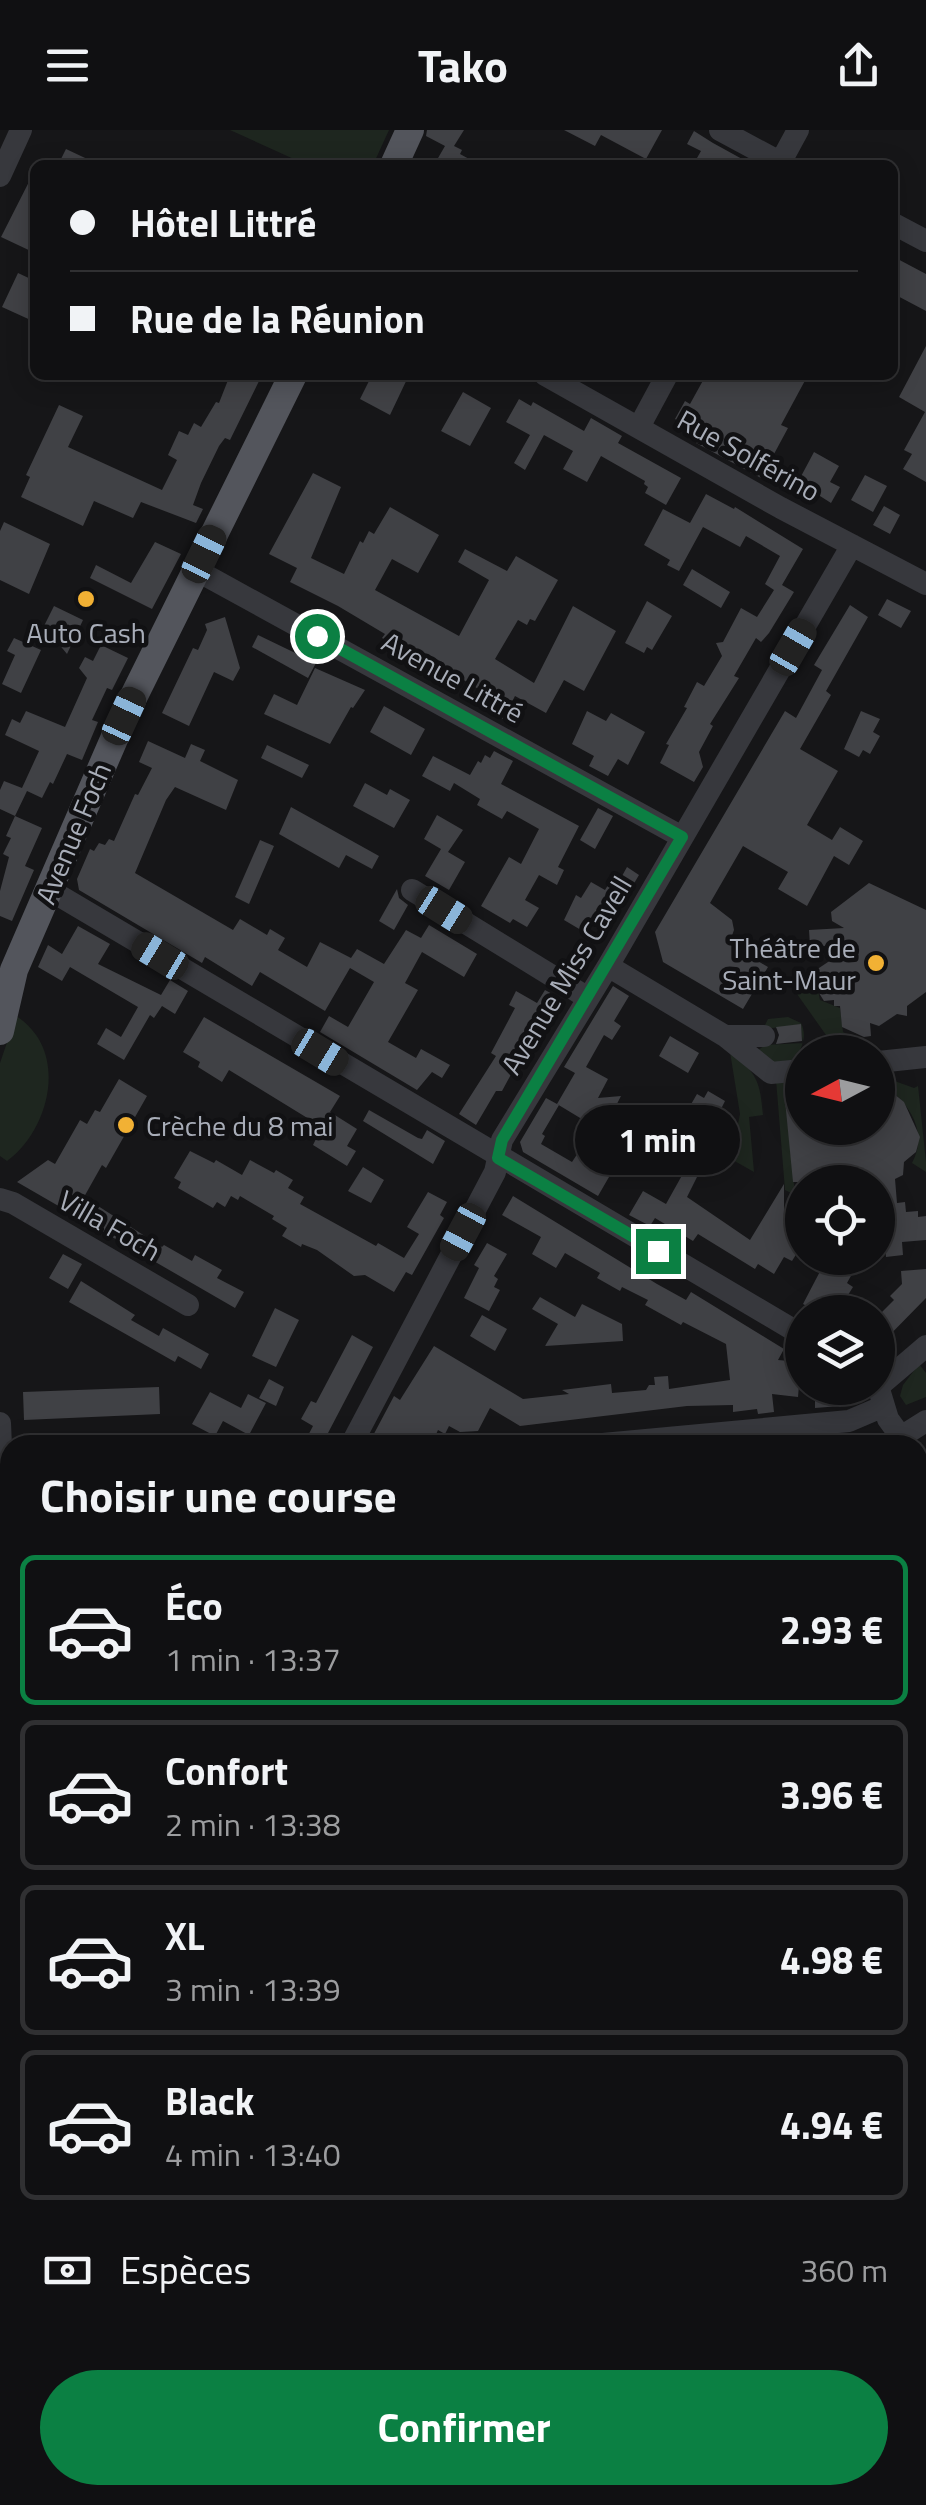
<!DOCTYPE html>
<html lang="fr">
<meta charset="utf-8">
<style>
:root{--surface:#101012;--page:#1e1e20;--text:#f1f3f6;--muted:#9c9d9f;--line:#303032;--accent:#0b8043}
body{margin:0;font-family:"Titillium Web",sans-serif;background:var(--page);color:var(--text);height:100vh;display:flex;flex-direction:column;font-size:38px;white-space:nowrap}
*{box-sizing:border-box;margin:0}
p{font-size:32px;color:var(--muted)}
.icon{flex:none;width:55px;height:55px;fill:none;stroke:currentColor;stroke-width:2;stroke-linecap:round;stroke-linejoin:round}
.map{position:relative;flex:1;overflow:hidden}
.panel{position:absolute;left:0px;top:1305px;width:928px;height:1070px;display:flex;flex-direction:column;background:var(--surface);border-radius:30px 30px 0 0;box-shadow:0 5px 25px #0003,0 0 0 2px var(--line)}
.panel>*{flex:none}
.guide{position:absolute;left:30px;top:30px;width:868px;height:220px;border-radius:15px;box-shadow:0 5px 25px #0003,0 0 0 2px var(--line);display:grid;align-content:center;height:220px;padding:0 40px;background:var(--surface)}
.needle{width:65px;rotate:263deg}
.tools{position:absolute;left:785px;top:905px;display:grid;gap:20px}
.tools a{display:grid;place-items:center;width:110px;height:110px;border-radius:50%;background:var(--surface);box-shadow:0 5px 25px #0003,0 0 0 2px var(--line);font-size:50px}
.end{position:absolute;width:45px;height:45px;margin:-22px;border:12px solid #0b8043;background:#fff;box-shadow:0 0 0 5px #fff}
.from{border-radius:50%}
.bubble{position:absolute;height:70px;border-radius:35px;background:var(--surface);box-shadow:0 5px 25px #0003,0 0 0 2px var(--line);font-size:32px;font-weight:700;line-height:70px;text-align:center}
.car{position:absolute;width:30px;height:60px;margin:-30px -15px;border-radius:12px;box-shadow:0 0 8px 2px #0007;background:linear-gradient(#222 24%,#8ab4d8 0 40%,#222 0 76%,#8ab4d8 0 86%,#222 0)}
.guide b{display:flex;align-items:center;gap:35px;height:95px;font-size:38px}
.guide b+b{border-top:2px solid var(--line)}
.guide i{width:25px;height:25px;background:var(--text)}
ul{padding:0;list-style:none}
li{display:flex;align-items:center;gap:30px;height:150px;margin:0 20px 15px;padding:0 20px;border:5px solid var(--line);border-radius:15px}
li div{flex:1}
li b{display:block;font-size:38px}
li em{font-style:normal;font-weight:700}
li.on{border-color:var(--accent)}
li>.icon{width:90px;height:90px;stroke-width:1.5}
h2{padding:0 40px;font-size:45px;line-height:120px}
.pay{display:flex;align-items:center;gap:25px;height:110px;padding:0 40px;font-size:38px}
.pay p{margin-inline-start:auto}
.primary-button{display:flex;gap:20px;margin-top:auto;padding:20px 40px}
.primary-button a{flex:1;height:115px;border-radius:60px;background:var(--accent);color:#fff;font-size:40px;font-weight:700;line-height:115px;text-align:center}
header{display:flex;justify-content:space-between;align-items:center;height:130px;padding:0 40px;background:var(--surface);font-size:45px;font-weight:700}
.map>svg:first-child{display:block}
.green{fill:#1e261f}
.building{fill:#404145;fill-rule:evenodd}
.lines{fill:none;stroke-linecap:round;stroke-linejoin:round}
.minor{stroke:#37383d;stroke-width:22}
.major{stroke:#53555c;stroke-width:28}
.route{stroke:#0b8043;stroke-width:12}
.poi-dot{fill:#f2b134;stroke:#111113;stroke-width:4}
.labels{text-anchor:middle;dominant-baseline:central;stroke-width:9;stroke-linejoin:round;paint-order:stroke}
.street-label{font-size:28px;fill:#a8adb8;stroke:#111113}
.poi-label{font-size:28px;fill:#a8adb8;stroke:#111113}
</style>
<header><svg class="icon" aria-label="menu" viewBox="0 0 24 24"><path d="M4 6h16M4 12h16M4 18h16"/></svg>Tako<svg class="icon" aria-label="share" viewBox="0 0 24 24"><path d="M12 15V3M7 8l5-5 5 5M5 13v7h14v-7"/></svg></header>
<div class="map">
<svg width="926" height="2375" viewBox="0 0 926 2375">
<rect width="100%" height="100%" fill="#161618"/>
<path class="green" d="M 230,0 L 389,0 L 373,35 L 307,35 Z
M 815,846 L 820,870 L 840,878 L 843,902 L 865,913 L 868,911 L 866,922 L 838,922 L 797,864 Z
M 16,886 C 70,920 50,1000 7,1031 L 0,1026 L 0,933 Z
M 788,887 L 801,893 C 808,908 801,918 794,932 L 773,933 L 757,921 L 765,915 L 803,913 L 800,895 L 763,899 L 768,889 Z
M 730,922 C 757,943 760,951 763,985 L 749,987 L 754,1042 L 731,1029 L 740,984 Z
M 878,945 L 914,958 L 918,956 L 926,1032 L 926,1042 L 912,1033 C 926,1007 915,982 894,963 L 888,966 L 878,959 Z
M 802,947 L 802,963 L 785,965 L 795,1065 L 785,1060 L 776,950 Z
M 919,1234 L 926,1243 L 926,1267 L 906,1275 L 900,1266 L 903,1255 Z"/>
<path class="building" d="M 427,0 L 464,0 L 454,16 L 462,20 L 460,24 L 480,35 L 434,35 L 445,16 L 426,6 Z
M 564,0 L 662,0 L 646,29 L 601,5 L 595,16 Z
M 694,1 L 713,13 L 753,35 L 693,35 L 701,21 L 687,14 Z
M 66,19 L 100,35 L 58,35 Z
M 35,40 L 35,123 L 1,107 Z
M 892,126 L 926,144 L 926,181 L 892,163 Z
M 18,143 L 35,151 L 35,192 L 2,177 Z
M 926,216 L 926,352 L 903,339 L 912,324 L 904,320 L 925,282 L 899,267 Z
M 230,245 L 262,245 L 230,310 L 225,308 L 219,316 L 201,353 L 193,375 L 203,379 L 196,393 L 141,372 L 133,388 L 94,371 L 83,396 L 21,367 L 30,347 L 26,345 L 59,275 L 83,286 L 68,317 L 162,360 L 177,330 L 168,325 L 179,301 L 188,305 L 194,293 L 201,297 L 216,272 L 219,273 Z
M 372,245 L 409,245 L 390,285 L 360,269 Z
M 706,245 L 808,245 L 781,295 L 788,298 L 761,348 L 696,313 L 701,303 L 675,289 L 685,271 L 690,274 Z
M 463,262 L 491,278 L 470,316 L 441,301 Z
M 519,269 L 531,276 L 533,272 L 584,301 L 591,288 L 622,306 L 618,313 L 681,348 L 666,375 L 645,363 L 648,357 L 644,354 L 645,351 L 601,326 L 587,352 L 563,339 L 573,321 L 544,305 L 525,340 L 514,333 L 530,305 L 506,292 Z
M 814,322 L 839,336 L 830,352 L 840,357 L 831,373 L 798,352 Z
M 313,343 L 341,357 L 311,428 L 344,444 L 360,411 L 363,413 L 369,401 L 374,404 L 390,377 L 439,405 L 418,443 L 392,429 L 375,460 L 459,506 L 489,450 L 458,432 L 465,419 L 507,441 L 516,426 L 558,450 L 535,491 L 530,489 L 527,495 L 518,490 L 495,529 L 534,553 L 573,476 L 616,501 L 584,561 L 564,550 L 546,583 L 515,566 L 503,589 L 479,575 L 485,563 L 442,537 L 444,533 L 399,510 L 396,516 L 382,508 L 385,504 L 338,476 L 290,452 L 297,438 L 269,424 Z
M 865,345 L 887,356 L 873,382 L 851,370 Z
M 706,364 L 734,379 L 735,377 L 803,419 L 782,455 L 794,462 L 769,503 L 761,512 L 756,508 L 734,546 L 739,548 L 710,594 L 713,596 L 699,622 L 703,637 L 694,652 L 660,633 L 669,615 L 666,614 L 687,578 L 684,577 L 697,552 L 704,556 L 722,526 L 716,513 L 723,512 L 741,478 L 757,487 L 774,460 L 765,454 L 780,426 L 746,406 L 740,417 L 703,397 L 679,441 L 667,435 L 670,430 L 644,415 L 663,379 L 690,393 Z
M 884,376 L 900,385 L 890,404 L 873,395 Z
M 4,392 L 50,414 L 29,464 L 0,450 L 0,401 Z
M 155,412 L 181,424 L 152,479 L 90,448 L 96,435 L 131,453 Z
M 692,439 L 730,462 L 721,478 L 683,455 Z
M 887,469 L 911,481 L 901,498 L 878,485 Z
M 647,471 L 672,486 L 652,520 L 647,517 L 644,523 L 625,513 Z
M 850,475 L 868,487 L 826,561 L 831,565 L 800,619 L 838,641 L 807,695 L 832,710 L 840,697 L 863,711 L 849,735 L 834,726 L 807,776 L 778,759 L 788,742 L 743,716 L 710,773 L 732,790 L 734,800 L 729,814 L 768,837 L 743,879 L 663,832 L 655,802 L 785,581 L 796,588 L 822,540 L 814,535 Z
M 54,476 L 83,490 L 67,524 L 44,496 Z
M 225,487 L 240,538 L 233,551 L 214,542 L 189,596 L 162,583 L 193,518 L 198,520 L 207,500 L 205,494 Z
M 258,505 L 316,533 L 308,548 L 252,517 Z
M 14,508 L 41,520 L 21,563 L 2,554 L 15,525 L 7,521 Z
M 101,515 L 128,528 L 112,560 L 107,558 L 92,590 L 98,592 L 82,630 L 67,624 L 53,654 L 50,652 L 42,668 L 27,661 L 15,686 L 0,679 L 0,660 L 4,651 L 22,658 L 39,621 L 5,605 L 12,589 L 20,593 L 26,581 L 65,597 L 87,548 L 79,538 L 85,527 L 93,531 Z
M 315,538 L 365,560 L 353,578 L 351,577 L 330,614 L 264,584 L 274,564 L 297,575 Z
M 384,576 L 425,599 L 411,625 L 370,602 Z
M 587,581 L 606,591 L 611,583 L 645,602 L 628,635 L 618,629 L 608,646 L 589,636 L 594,626 L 572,614 Z
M 861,581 L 880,589 L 873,602 L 880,606 L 870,624 L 863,620 L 859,627 L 844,619 Z
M 148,611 L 185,628 L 191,614 L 205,620 L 200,631 L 238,650 L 226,680 L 175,657 L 166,670 L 135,743 L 233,800 L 240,789 L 267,805 L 270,799 L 285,808 L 278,820 L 307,837 L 320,812 L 351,828 L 357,819 L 384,834 L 406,800 L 421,808 L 429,795 L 477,824 L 464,847 L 422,822 L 405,853 L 418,860 L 388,912 L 416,928 L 421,919 L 450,935 L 442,948 L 432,942 L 417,960 L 320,902 L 329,886 L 348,897 L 374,852 L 350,838 L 325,881 L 260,842 L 252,856 L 205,827 L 202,833 L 79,760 L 77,749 L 90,719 L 94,721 L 99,713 L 105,715 L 109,709 L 114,711 L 135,664 L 138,665 L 152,638 L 139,632 Z
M 267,615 L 309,635 L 302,648 L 261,628 Z
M 494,621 L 513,631 L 501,654 L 579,696 L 558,737 L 564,740 L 557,755 L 539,745 L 525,770 L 539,778 L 527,797 L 513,789 L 510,793 L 481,776 L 509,727 L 521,734 L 539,699 L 507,681 L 502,689 L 477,675 L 480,669 L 454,653 L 450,661 L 422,646 L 433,626 L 470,645 L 478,631 L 481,633 L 485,625 L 490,628 Z
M 365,653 L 387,665 L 390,659 L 410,670 L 394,698 L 353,676 Z
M 291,677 L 379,726 L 372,739 L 346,725 L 339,738 L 279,704 Z
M 598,678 L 613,686 L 595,719 L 580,710 Z
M 437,685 L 463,700 L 448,722 L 465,732 L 449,760 L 425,746 L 441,719 L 424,709 Z
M 15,686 L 42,698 L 25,736 L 34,740 L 12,791 L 0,786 L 0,761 L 9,727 L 3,724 L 11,708 L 6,706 Z
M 260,710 L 274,716 L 249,774 L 235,767 Z
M 627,737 L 639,745 L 620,777 L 609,770 L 604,781 L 600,778 L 586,803 L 564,790 L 576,765 L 581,768 L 591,752 L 605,760 L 610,752 L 617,755 Z
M 869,753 L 926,780 L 926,862 L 907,876 L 907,886 L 897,884 L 879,896 L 870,893 L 871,906 L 864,907 L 842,897 L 840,876 L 834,876 L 834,870 L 824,871 L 819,863 L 816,840 L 852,816 L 810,816 L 809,800 L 844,798 L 832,791 L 831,782 Z
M 397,759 L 399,768 L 408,775 L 394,800 L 379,791 Z
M 78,796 L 110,814 L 98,834 L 161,865 L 170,850 L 188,861 L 175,884 L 162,876 L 154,888 L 150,885 L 124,930 L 97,914 L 106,898 L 121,907 L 138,877 L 70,837 L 62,851 L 38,837 L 48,815 L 62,824 Z
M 613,856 L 629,866 L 614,891 L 621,896 L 612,910 L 604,905 L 586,937 L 608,949 L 598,968 L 621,966 L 603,1001 L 633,1019 L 626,1031 L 620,1028 L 598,1066 L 523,1022 L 520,1012 L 546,968 L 557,974 L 575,943 L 564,937 ZM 557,974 L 595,997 L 572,1032 L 541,1014 L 545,1006 L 542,1004 L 559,975 Z
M 545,860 L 565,871 L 555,888 L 545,882 L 502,961 L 496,961 L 476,995 L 459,984 L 496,926 L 491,923 L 515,878 L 509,875 L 516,861 L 537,873 Z
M 204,887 L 340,966 L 330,982 L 357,999 L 347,1016 L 356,1021 L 347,1036 L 313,1015 L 322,997 L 229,940 L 222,952 L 198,937 L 200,932 L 183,922 Z
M 801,894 L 802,911 L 776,914 L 779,905 L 776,897 Z
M 670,906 L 699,923 L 688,943 L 659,926 Z
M 119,949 L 147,966 L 106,1038 L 102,1035 L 84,1067 L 162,1117 L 164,1115 L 192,1131 L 195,1125 L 222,1140 L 217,1148 L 244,1162 L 235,1178 L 17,1052 L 48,1030 L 55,1034 L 80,990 L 87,994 L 95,980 L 100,982 Z
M 802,958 L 802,998 L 878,998 L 878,973 L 893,963 L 904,972 L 920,1007 L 916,1022 L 904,1032 L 903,1045 L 895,1049 L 897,1073 L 905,1072 L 906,1082 L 918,1081 L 918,1087 L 926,1086 L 926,1110 L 902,1112 L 903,1125 L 886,1127 L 884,1104 L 878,1104 L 878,1052 L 793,1052 L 784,960 Z
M 708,961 L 725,971 L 721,979 L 726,982 L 703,1024 L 698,1035 L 702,1037 L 687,1067 L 750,1110 L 784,1054 L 784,1097 L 797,1095 L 798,1105 L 802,1105 L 802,1115 L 792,1131 L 784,1127 L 774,1144 L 758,1134 L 755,1139 L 698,1104 L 693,1111 L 655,1088 L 650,1096 L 629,1085 L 643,1061 L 666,1074 L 685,1040 L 679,1036 L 685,1024 L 668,1014 L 697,964 L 704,968 Z
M 369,980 L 418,1008 L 422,1009 L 427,1000 L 445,1011 L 433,1034 L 363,991 Z
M 190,1021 L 214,1033 L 216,1030 L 242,1045 L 250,1030 L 274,1043 L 276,1040 L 293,1050 L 288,1058 L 304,1067 L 300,1074 L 376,1116 L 378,1113 L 404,1128 L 419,1104 L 407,1097 L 428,1062 L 447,1072 L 440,1085 L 444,1088 L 412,1145 L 406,1142 L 394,1162 L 365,1145 L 354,1146 L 317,1120 L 302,1114 L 301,1117 L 282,1106 L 287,1098 L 272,1089 L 274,1086 L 240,1066 L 238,1070 L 231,1066 L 225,1077 L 217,1072 L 213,1078 L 178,1058 L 181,1052 L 174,1048 Z
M 363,1037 L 384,1050 L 371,1073 L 348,1061 Z
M 513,1066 L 657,1154 L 686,1170 L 691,1162 L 784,1219 L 778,1230 L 801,1232 L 798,1267 L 772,1264 L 774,1282 L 758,1284 L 757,1279 L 733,1282 L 733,1275 L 687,1276 L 520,1296 L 490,1278 L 478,1301 L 460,1302 L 449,1296 L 445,1304 L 438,1300 L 431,1315 L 368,1315 L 394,1266 L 400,1270 L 434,1216 L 523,1269 L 569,1264 L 562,1260 L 611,1254 L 612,1263 L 646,1260 L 649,1255 L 655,1255 L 654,1247 L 668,1246 L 669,1259 L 730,1250 L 726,1214 L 683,1192 L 681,1195 L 645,1175 L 648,1170 L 622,1157 L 620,1161 L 597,1148 L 600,1143 L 565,1123 L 556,1138 L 532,1124 L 541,1107 L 502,1085 Z
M 487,1113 L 507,1124 L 494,1146 L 498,1149 L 494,1157 L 500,1160 L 489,1181 L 464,1168 L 479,1138 L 474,1135 Z
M 63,1124 L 82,1134 L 68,1159 L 49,1148 Z
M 827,1128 L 845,1128 L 840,1137 L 852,1144 L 847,1153 L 853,1157 L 843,1173 L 858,1182 L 818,1182 L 803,1174 Z
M 926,1139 L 926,1168 L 878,1217 L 878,1186 L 894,1170 L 890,1166 L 902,1154 L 901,1141 Z
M 81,1151 L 135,1185 L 131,1190 L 159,1206 L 163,1198 L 209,1224 L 201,1239 L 178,1226 L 175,1232 L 69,1172 Z
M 540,1167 L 575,1187 L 582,1174 L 622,1194 L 623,1211 L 545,1216 L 558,1194 L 532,1179 Z
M 275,1178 L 299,1190 L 276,1237 L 252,1226 Z
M 482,1185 L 507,1199 L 495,1221 L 470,1206 Z
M 352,1205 L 373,1217 L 328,1303 L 331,1305 L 326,1315 L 303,1315 L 313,1296 L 301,1289 L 311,1271 L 316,1273 Z
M 269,1249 L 284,1257 L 276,1276 L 259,1268 Z
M 159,1257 L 160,1284 L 24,1290 L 23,1262 Z
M 815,1258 L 858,1258 L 840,1276 L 815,1278 Z
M 210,1262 L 241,1278 L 248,1264 L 266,1273 L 249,1305 L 223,1291 L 215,1306 L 192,1294 Z"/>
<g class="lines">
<path class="minor" d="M 720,0 L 785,35
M 779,35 L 798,0
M 0,46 L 21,0
M 892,93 L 926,111
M 545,245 L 781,378 L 926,454
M 639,297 L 667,245
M 196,440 L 682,707
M 48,759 L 802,1205
M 412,760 L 588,868
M 608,836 L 725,906 L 764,906
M 725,906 L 771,943 L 802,940
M 878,932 L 926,927
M 0,1069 L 13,1073 L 188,1175
M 878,1256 L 888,1289 L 907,1315
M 878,1257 L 926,1216
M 0,1293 L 10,1525
M 891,1313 L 926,1291
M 351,1315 L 495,1042 L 502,1010 L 608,836 L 852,415
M 592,1315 L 849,1291 L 884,1276
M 0,1556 L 10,1560
M 918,1587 L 926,1587
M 918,1830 L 926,1829
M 0,1915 L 10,1914
M 918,2076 L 926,2075
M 0,2166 L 10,2165
M 918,2278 L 926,2267
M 48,2365 L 48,2375
M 551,2365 L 561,2375
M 841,2375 L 849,2365"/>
<path class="major" d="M 394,35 L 410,0
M 0,901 L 14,840 L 124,586 L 293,245"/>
</g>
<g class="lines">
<path class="route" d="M 317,506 L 682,707 L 502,1010 L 498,1028 L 658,1121"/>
</g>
<g class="poi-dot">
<circle cx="86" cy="469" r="10"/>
<circle cx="876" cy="833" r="10"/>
<circle cx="126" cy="995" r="10"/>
</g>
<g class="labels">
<g class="street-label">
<text transform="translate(749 325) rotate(29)">Rue Solférino</text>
<text transform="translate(453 547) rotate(29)">Avenue Littré</text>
<text transform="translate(73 703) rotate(-67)">Avenue Foch</text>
<text transform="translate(566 845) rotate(-59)">Avenue Miss Cavell</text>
<text transform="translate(110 1095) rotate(30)">Villa Foch</text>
</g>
<g class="poi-label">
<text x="86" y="502">Auto Cash</text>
<text x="856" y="817" text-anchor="end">Théâtre de<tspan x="856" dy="32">Saint-Maur</tspan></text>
<text x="146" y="995" text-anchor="start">Crèche du 8 mai</text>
</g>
</g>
</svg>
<div class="tools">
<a><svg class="needle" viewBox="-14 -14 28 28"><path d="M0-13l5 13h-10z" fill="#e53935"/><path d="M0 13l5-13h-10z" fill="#9c9d9f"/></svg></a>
<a><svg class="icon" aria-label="locate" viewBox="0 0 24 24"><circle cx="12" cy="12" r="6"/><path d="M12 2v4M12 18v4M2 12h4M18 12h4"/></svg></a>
<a><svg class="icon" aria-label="layers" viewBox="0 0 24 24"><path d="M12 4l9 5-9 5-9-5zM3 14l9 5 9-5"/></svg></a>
</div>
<i class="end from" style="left:317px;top:506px"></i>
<i class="end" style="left:658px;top:1121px"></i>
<div class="bubble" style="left:575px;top:975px;width:165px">1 min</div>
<i class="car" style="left:204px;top:424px;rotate:26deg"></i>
<i class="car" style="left:793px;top:517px;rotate:30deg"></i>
<i class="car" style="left:124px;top:586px;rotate:25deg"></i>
<i class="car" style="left:444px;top:780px;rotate:122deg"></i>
<i class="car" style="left:160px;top:826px;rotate:301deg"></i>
<i class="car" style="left:320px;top:922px;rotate:121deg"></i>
<i class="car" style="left:463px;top:1102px;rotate:208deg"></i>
<div class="guide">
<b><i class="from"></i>Hôtel Littré</b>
<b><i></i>Rue de la Réunion</b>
</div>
<section class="panel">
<h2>Choisir une course</h2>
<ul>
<li class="on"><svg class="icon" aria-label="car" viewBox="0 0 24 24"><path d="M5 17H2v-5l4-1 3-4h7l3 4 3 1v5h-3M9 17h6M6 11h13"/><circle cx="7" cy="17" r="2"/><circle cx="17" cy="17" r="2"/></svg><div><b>Éco</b><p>1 min · 13:37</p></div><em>2.93 €</em></li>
<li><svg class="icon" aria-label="car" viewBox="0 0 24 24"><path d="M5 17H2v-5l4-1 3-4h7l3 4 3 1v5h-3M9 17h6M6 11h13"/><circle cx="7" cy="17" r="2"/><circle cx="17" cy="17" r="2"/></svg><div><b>Confort</b><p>2 min · 13:38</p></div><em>3.96 €</em></li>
<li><svg class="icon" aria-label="car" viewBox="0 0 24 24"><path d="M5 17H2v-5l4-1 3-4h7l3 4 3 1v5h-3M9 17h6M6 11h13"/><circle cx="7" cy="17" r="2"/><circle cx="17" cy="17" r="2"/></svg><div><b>XL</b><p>3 min · 13:39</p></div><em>4.98 €</em></li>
<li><svg class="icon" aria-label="car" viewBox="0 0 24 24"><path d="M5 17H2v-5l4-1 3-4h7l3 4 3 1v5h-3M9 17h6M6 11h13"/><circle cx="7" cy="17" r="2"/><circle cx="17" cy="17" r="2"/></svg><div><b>Black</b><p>4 min · 13:40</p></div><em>4.94 €</em></li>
</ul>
<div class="pay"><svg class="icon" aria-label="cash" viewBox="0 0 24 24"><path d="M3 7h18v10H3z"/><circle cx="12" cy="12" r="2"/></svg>Espèces<p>360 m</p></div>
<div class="primary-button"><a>Confirmer</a></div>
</section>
</div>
